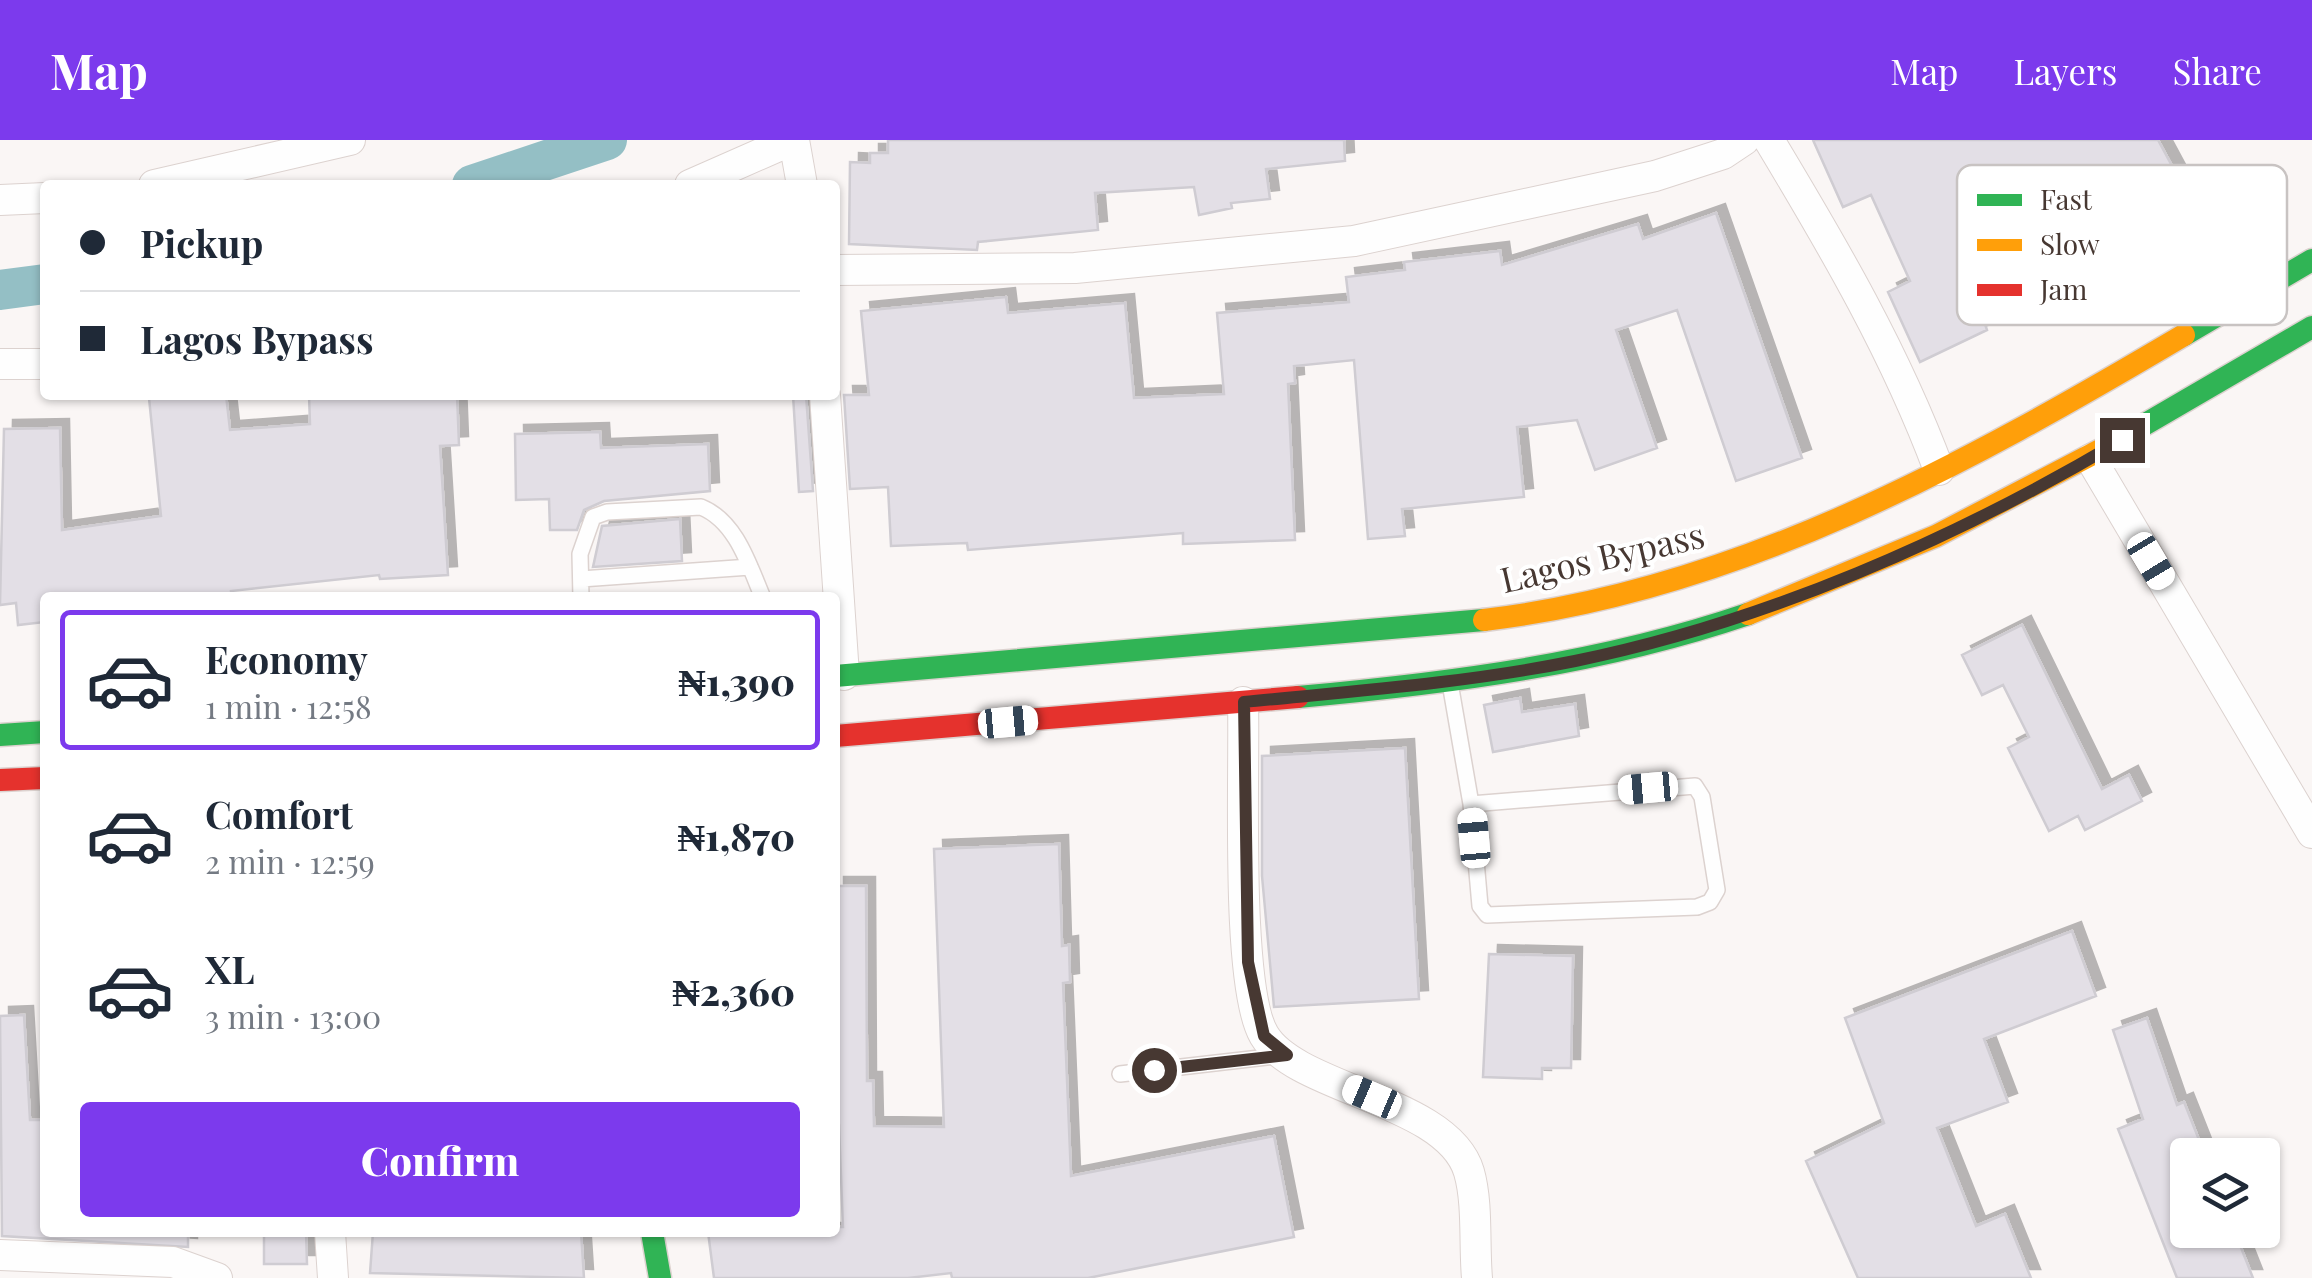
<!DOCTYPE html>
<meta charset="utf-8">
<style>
:root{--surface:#fff;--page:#f2f2f3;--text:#1f2937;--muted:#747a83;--line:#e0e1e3;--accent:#7c3aed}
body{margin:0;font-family:"Playfair Display",serif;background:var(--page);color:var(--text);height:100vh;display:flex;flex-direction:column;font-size:38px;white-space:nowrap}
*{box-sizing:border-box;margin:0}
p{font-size:32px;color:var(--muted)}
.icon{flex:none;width:55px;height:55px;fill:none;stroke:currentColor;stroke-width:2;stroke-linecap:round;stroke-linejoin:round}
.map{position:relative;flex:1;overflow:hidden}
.drawer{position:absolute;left:40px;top:452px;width:800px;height:645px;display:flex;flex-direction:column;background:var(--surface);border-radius:10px;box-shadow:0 2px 8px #0004}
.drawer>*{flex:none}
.hud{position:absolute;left:40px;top:40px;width:800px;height:220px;border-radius:10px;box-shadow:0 2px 8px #0004;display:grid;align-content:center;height:220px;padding:0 40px;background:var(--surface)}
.fabs{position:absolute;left:2170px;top:998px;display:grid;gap:20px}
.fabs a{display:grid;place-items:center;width:110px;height:110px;border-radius:10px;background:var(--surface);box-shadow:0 2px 8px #0004;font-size:50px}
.end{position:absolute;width:45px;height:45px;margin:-22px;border:12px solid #473832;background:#fff;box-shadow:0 0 0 5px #fff}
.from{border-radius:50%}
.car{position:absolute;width:30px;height:60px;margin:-30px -15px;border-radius:12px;box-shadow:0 0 8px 2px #0007;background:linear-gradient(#fff 24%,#345 0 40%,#fff 0 76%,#345 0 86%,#fff 0)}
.hud b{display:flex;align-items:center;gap:35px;height:95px;font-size:38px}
.hud b+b{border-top:2px solid var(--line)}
.hud i{width:25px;height:25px;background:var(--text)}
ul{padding:18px 0 0;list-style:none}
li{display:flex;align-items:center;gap:30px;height:140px;margin:0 20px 15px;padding:0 20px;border:5px solid transparent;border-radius:10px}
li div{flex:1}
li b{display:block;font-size:38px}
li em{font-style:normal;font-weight:800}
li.current{border-color:var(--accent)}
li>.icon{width:90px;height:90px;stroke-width:1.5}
.cta{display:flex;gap:20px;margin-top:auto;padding:20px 40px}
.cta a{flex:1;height:115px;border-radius:10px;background:var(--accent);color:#fff;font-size:40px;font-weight:800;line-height:115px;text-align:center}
header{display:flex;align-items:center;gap:60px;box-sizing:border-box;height:140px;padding:0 50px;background:var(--accent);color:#fff}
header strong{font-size:48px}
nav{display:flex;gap:55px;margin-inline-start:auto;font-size:35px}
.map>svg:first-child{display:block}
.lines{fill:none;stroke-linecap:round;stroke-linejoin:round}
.canal{stroke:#94bfc5;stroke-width:40}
.building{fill:#e3dfe6;stroke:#cfccd2;stroke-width:2.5;filter:url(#shadow)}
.lane-casing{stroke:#dcd2cf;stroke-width:18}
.street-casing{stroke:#dcd2cf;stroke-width:32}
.fast-casing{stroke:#dcd2cf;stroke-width:25}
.slow-casing{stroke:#dcd2cf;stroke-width:25}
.jam-casing{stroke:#dcd2cf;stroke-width:25}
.lane{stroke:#fefefe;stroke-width:15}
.street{stroke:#fefefe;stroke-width:30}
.fast{stroke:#30b455;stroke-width:22}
.slow{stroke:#ff9f0a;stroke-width:22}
.jam{stroke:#e5322d;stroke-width:22}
.route{stroke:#473832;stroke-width:12}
.labels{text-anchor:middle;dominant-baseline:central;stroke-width:8;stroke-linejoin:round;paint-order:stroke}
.street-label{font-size:35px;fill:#473832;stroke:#fff}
.key{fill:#fff;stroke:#c8c3c2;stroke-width:2.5}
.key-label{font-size:28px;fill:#473832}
</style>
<header>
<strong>Map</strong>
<nav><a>Map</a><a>Layers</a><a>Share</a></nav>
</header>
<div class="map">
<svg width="2312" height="1138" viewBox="0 0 2312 1138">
<defs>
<filter id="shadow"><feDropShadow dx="9" dy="-9" stdDeviation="0" flood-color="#0004"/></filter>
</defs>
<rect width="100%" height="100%" fill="#faf6f5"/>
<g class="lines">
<path class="canal" d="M 472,45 L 607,0
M 0,150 L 45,144"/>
</g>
<path class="building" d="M 888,0 L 1344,0 L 1345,21 L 1266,29 L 1270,59 L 1231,63 L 1232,68 L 1199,75 L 1194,47 L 1095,53 L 1098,90 L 978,102 L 977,110 L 849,104 L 850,22 L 870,23 L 870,13 L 888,13 Z
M 1813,0 L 2158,0 L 2179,39 L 2139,62 L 2125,37 L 2031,92 L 2058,144 L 1985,184 L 1987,190 L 1920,222 L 1888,152 L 1910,141 L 1871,55 L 1843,67 Z
M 1716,73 L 1802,318 L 1736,341 L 1677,170 L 1616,190 L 1657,308 L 1595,330 L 1577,280 L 1517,287 L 1524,357 L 1402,369 L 1405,396 L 1368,399 L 1354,220 L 1294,226 L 1295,243 L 1288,244 L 1295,400 L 1183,404 L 1183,393 L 968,410 L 967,403 L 891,406 L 888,347 L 850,349 L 844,255 L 869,255 L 861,171 L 1006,157 L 1008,173 L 1125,163 L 1134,258 L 1224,254 L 1217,173 L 1349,162 L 1346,137 L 1405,130 L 1404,122 L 1500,111 L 1502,125 L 1638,84 L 1643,99 Z
M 173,255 L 226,255 L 230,290 L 310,284 L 309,255 L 457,255 L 459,305 L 440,306 L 448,435 L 380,439 L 379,435 L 231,451 L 232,458 L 45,458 L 45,482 L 18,485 L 16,463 L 0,465 L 4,289 L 60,288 L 62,390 L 161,376 L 149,258 Z
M 793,255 L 806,255 L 813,351 L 799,352 Z
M 600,292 L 601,308 L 708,304 L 710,351 L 604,361 L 584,370 L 577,390 L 550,390 L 549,359 L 516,360 L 515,294 Z
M 680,379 L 682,421 L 593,427 L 602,386 Z
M 2022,485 L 2102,649 L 2129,635 L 2142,661 L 2085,690 L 2078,676 L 2049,691 L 2008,608 L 2029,597 L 2003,545 L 1982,555 L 1962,515 Z
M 1520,558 L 1522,572 L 1575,564 L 1579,596 L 1493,612 L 1484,565 Z
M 1405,608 L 1419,859 L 1274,867 L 1262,736 L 1262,616 Z
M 1059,704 L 1062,806 L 1069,805 L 1070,842 L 1063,843 L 1071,1036 L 1274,996 L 1294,1097 L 1088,1138 L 952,1138 L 951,1133 L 908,1138 L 714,1138 L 708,1092 L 835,1092 L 835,1087 L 843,1087 L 839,985 L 835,985 L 835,746 L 866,746 L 867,941 L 873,941 L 874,986 L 944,987 L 934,709 Z
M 2072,791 L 2096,856 L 1984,899 L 2008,962 L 1937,988 L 1976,1086 L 2005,1074 L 2031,1138 L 1858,1138 L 1806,1021 L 1884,983 L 1845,878 Z
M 1489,814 L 1573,816 L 1571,928 L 1542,928 L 1542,939 L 1483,937 Z
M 24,875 L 30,980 L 45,980 L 45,1092 L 188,1092 L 188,1107 L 2,1096 L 0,876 Z
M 2147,878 L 2177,965 L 2184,962 L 2205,1015 L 2188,1015 L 2188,1090 L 2234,1090 L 2253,1138 L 2177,1138 L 2118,989 L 2143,979 L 2113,890 Z
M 264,1092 L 306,1092 L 307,1124 L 264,1124 Z
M 373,1092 L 581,1092 L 584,1138 L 370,1133 Z"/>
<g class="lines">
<g class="lane-casing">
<path id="lane" d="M 581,439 L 750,427
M 581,458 L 580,414 L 593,377 L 607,372 L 701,367 C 736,381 749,425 763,458
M 1450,543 L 1471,664 L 1480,766 L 1487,775 L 1697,767 L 1710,762 L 1717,750 L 1702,657 L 1695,646 L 1471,664
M 1120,934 L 1285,915"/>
</g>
<g class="street-casing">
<path id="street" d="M 794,0 L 802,45
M 1769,0 C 1834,108 1895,212 1939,330
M 154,45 L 350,0
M 690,45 L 792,0
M 0,60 L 45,58
M 835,130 L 1075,128 L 1354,101 L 1655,36 L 1723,14 L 1744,0
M 0,224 L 45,224
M 825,255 L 844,535
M 2091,319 L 2312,693
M 1243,562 C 1245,629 1235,846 1264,895 C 1296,950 1448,960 1469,1032 C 1478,1063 1474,1105 1477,1138
M 330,1092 L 333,1138
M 0,1115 L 173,1122 L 217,1138"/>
</g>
<g class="fast-casing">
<path id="fast" d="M 2184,195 L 2312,120
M 2106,307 L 2312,187
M 835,536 L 1484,480
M 1298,557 C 1451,543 1601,524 1748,474
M 0,595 L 45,592
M 652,1092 L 660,1138"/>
</g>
<g class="slow-casing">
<path id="slow" d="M 1748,474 L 1936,396 L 2106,307
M 1484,480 C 1739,450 1966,324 2184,195"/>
</g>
<g class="jam-casing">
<path id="jam" d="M 835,596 L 1298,557
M 0,640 L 45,638"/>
</g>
<use href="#lane" class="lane"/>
<use href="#street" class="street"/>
<use href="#fast" class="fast"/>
<use href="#slow" class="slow"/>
<use href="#jam" class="jam"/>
</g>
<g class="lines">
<path class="route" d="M 1154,930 L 1287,915 L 1264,896 L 1248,822 L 1244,562 C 1355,551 1466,543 1575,521 C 1766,482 1955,399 2122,300"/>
</g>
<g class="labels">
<g class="street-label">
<text transform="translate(1602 416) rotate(-13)">Lagos Bypass</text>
</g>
</g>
<rect x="1957" y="25" width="330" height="160" rx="15" class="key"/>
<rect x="1977" y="54" width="45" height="12" fill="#30b455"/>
<rect x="1977" y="99" width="45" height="12" fill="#ff9f0a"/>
<rect x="1977" y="144" width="45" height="12" fill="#e5322d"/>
<g class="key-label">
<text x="2040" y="70">Fast</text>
<text x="2040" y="115">Slow</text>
<text x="2040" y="160">Jam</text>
</g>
</svg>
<div class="fabs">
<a><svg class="icon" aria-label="layers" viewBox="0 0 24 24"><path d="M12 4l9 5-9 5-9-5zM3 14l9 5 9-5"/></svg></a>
</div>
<i class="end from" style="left:1154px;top:930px"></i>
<i class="end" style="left:2122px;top:300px"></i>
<i class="car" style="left:2151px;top:421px;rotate:149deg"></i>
<i class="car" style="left:1008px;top:582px;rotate:85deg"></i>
<i class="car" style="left:1648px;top:648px;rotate:265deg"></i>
<i class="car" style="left:1474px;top:698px;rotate:355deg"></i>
<i class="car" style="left:1372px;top:957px;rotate:293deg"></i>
<div class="hud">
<b><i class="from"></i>Pickup</b>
<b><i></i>Lagos Bypass</b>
</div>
<section class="drawer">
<ul>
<li class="current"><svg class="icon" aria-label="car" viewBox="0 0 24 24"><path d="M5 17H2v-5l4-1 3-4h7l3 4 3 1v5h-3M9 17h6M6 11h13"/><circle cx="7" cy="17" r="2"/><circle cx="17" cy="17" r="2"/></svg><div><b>Economy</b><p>1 min · 12:58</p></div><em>₦1,390</em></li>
<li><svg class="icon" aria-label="car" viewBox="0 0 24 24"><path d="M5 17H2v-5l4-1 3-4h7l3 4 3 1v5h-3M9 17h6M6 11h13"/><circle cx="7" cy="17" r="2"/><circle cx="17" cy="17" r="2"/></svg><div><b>Comfort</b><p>2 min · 12:59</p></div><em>₦1,870</em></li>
<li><svg class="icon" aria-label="car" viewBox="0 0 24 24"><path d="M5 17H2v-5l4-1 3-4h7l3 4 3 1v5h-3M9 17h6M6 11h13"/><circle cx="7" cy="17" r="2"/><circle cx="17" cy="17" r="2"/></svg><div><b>XL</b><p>3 min · 13:00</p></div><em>₦2,360</em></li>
</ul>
<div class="cta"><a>Confirm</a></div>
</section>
</div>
